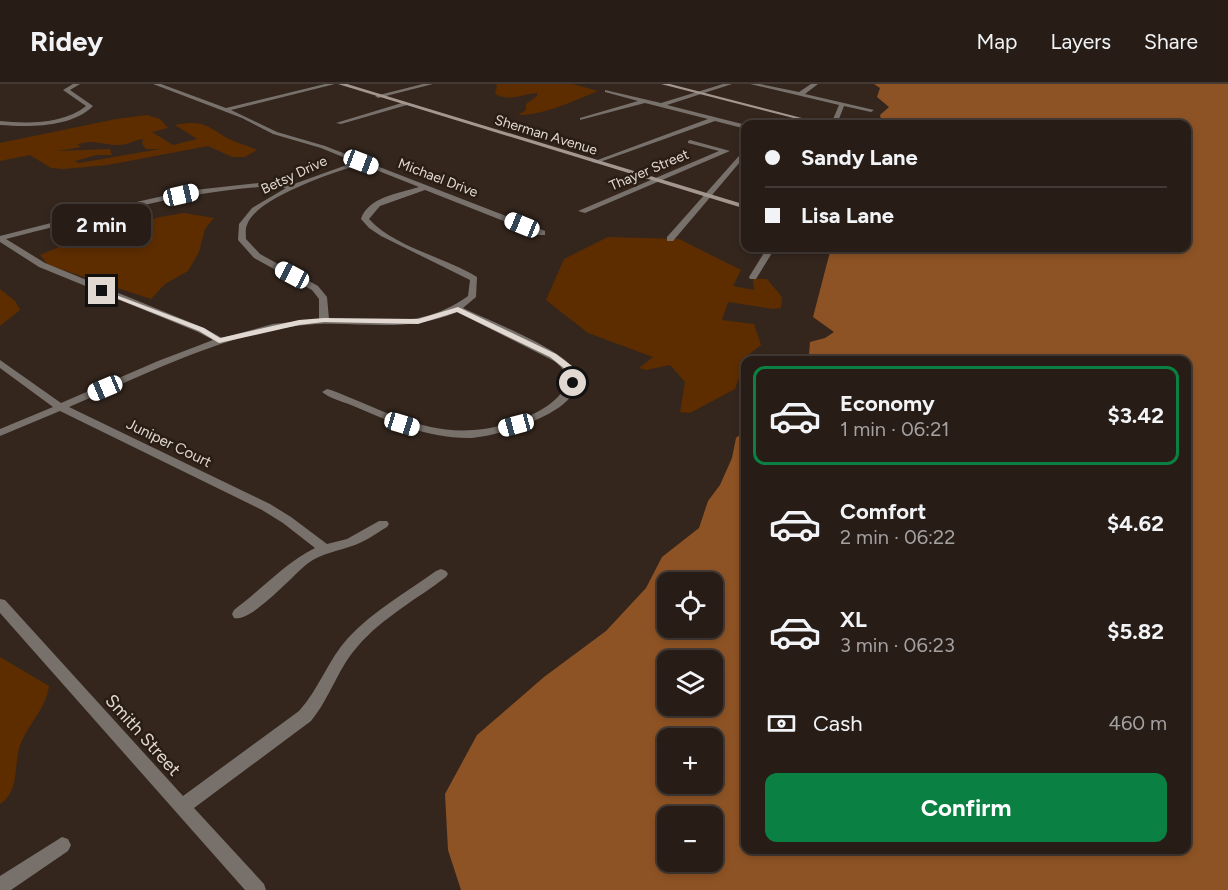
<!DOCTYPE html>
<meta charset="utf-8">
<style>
:root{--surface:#271c16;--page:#332923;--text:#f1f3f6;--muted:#a4a1a1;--line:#433a35;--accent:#0b8043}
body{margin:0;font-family:Figtree,sans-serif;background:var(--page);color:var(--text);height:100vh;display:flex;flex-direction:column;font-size:22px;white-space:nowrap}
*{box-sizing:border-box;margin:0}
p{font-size:20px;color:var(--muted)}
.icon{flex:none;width:33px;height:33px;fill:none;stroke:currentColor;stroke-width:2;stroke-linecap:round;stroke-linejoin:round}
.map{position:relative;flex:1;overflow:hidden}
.side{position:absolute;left:741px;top:272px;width:450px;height:498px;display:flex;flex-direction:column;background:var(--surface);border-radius:12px;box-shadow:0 3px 9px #0003,0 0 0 2px var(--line)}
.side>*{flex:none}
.banner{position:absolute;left:741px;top:36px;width:450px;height:132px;border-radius:12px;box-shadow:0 3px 9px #0003,0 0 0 2px var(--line);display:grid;align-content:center;height:132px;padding:0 24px;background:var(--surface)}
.controls{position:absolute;left:657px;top:488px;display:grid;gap:12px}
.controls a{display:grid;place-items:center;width:66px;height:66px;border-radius:12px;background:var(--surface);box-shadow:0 3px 9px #0003,0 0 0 2px var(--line);font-size:30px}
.end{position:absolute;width:27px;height:27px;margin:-14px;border:8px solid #e1d8d2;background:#111;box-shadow:0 0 0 3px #111}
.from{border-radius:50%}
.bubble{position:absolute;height:42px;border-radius:12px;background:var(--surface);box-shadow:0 3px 9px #0003,0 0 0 2px var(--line);font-size:20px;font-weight:700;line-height:42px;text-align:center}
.car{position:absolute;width:18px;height:36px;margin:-18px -9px;border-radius:8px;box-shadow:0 0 4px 2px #0007;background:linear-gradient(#fff 24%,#345 0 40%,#fff 0 76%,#345 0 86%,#fff 0)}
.banner b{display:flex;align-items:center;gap:21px;height:57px;font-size:22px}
.banner b+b{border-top:2px solid var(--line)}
.banner i{width:15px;height:15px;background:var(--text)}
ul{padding:10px 0 0;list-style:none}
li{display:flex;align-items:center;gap:18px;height:99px;margin:0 12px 9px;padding:0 12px;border:3px solid transparent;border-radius:12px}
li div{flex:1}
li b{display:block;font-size:22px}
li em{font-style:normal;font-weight:700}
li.on{border-color:var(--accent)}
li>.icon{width:54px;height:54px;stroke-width:1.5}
.pay{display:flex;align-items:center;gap:15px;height:66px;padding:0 24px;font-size:22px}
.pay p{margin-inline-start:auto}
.cta{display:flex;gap:12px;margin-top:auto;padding:12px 24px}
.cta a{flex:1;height:69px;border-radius:12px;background:var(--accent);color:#fff;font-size:24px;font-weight:700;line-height:69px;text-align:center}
header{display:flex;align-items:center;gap:36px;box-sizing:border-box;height:84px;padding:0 30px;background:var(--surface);border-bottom:2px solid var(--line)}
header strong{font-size:28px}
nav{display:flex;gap:33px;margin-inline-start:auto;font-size:21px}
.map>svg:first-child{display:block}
.green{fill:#5d2d00;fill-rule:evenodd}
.water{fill:#8e5324;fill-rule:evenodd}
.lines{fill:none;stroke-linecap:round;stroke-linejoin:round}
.street{fill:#77706b;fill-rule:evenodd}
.secondary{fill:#a3978f;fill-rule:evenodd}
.route{fill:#e1d8d2}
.labels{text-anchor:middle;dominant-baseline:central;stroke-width:5;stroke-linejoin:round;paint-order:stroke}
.far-street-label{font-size:14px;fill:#e1d8d2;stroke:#2a1d13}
.street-label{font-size:15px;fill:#e1d8d2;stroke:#2a1d13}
.near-street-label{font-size:18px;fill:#e1d8d2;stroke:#2a1d13}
</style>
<header>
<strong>Ridey</strong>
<nav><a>Map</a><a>Layers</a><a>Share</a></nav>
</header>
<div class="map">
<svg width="1228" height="806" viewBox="0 0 1228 806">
<rect width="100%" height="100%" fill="#34261d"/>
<path class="green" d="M 495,0 L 573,0 L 598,7 C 573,17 545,31 518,31 L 526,26 L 526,20 L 537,12 L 537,9 C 522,10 510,18 495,10 L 497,2 Z
M 147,31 L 160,35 L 168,44 L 152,48 L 173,61 L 197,55 L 175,41 C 203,36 205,41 227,54 C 237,59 249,62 257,66 L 245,73 L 232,73 L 208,62 L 108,81 L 63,85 L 51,84 L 30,71 L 0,77 L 0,59 L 116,35 ZM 143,55 L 142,60 L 146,65 L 160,65 L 79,79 L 75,77 L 97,71 L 112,71 L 110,65 L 57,67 L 82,63 L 77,61 C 93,54 103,62 119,61 C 128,61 135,56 143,55 Z
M 184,129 L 214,134 L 205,145 L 199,168 L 188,187 L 165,200 L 151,215 L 48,181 L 40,171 L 78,155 L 100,159 L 155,134 Z
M 608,153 L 679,155 L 741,186 L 733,202 L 754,206 L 753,195 L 767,195 L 782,213 L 781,224 L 773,225 L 728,218 L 722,236 L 754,240 L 761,261 L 747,272 L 735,305 L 690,329 L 680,328 L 685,298 L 670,281 L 646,286 L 639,284 L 653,273 L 588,249 L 546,216 L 564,175 Z
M 0,205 L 15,217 L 20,226 L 0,242 Z
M 0,573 L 49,602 C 46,626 25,643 19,665 C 14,684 19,708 0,720 Z"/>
<path class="water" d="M 874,0 L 1228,0 L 1228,806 L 461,806 L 448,766 L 445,710 L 477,651 L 544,593 L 606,547 L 646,504 L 662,473 L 699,444 L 708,417 L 720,401 L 732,374 L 736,354 L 745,346 L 746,765 L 1186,765 L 1186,276 L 802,276 L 809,271 L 810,258 L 825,254 L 834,248 L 813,233 L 831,164 L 1186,164 L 1186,40 L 882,40 L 880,31 L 889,23 L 877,13 L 880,4 ZM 668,498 L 712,498 L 712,543 L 668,543 ZM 668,576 L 712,576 L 712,621 L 668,621 ZM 668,654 L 712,654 L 712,699 L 668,699 ZM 668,732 L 712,732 L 712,777 L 668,777 Z"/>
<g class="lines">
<path class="street" d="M 73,0 L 80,0 L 70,6 L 93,22 C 71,44 29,43 0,41 L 0,37 C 27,40 64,40 86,22 L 63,6 Z
M 153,0 L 161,0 L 226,24 L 325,0 L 335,0 L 231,26 L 277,48 L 325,62 L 545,147 L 545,151 L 539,151 L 425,106 L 380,122 L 369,135 C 394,163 445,173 477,193 L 476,213 L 463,224 C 488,236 556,263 571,282 C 604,323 495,354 468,354 C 426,354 389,337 351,321 C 341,317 329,314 322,308 L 327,305 L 331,306 C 398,332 442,362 516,337 C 533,331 552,322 562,308 C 571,295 565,285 554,277 L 457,228 C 401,252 353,234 296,242 C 216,253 143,292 69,323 L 270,420 L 291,433 L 327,460 L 347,455 L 379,437 L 387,437 L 389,440 L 387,443 C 377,449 366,457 355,461 C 339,467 321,469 307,480 C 293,491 251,539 234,534 L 232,530 L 234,526 C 261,506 285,479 315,464 L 283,439 L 262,426 L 60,327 L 0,352 L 0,345 L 53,323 L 0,284 L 0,276 L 61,319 L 158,277 L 213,256 L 198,248 L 39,183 L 0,158 L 0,152 L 110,124 L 185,107 L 259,99 L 294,100 L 355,78 L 321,64 L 273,50 L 242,34 ZM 361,80 L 419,103 C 400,109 368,113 361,135 L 369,144 L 381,152 L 470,196 L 468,212 C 422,245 381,236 329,235 L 327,213 L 318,202 L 260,170 L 246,155 C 246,151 245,145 247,141 C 255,114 335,88 361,80 ZM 259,103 L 286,104 L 252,124 L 239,140 L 238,156 L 254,174 L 312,206 L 319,215 L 319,235 L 273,240 L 222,254 L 204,244 L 45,179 L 6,155 C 90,134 172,110 259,103 Z
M 423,0 L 433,0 L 378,14 L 375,12 Z
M 723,0 L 732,0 L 667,21 L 746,41 L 746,45 L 715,37 L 597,79 L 592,78 L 708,35 L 645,19 L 580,36 L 580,34 L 638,17 L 605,8 L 605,6 L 661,19 Z
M 750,0 L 760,0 L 799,8 L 811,0 L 818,0 L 805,10 L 874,26 L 871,28 L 844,22 L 837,40 L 831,40 L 839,21 Z
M 405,18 L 407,21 L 341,40 L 336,39 Z
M 690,56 L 730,67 L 585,129 L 578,127 L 719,67 L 688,59 L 688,57 Z
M 746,64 L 746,71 L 673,157 L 667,157 L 667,153 Z
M 767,164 L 775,164 L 756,195 L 750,195 L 749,193 Z
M 441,485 L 446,487 L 448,490 L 446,493 C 417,515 382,534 358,562 C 338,584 330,614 311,637 L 194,724 L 264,800 L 266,806 L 245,806 L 0,529 L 0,515 L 5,516 L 183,712 L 299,627 C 319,605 328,576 348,554 C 373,527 407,508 436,487 Z
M 62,753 L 68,755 L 71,761 L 68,767 L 11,806 L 0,806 L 0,792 Z"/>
<path class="secondary" d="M 338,0 L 347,0 L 746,121 L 746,125 Z
M 661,0 L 670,0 L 825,40 L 817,40 Z"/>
</g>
<path class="route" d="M 100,205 L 204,244 L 220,254 L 299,236 L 324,234 L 418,235 L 458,223 L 556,270 L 572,282 L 577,299 L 570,301 L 565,285 L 550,273 L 457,228 L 418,240 L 324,238 L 299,241 L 219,259 L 199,247 L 100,208 Z"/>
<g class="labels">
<g class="far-street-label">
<text transform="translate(546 51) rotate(17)">Sherman Avenue</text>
<text transform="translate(649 86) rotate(-23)">Thayer Street</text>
<text transform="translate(294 91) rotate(-25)">Betsy Drive</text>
<text transform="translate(438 94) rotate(21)">Michael Drive</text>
</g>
<g class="street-label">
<text transform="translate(169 359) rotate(26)">Juniper Court</text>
</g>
<g class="near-street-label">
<text transform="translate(143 651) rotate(48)">Smith Street</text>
</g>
</g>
</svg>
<div class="controls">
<a><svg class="icon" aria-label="locate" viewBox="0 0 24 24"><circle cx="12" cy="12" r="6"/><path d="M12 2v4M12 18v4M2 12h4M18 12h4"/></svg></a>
<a><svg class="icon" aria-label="layers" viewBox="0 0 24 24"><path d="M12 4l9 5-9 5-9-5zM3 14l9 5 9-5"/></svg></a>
<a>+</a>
<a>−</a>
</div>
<i class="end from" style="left:573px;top:299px"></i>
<i class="end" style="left:102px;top:207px"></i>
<div class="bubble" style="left:52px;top:120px;width:99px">2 min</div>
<i class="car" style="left:361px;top:78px;rotate:111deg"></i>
<i class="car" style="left:181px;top:111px;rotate:77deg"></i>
<i class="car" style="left:522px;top:141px;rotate:292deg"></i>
<i class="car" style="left:292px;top:191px;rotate:298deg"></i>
<i class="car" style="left:105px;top:304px;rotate:247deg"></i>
<i class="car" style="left:402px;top:340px;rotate:107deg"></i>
<i class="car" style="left:516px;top:341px;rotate:255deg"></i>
<div class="banner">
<b><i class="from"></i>Sandy Lane</b>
<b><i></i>Lisa Lane</b>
</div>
<section class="side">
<ul>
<li class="on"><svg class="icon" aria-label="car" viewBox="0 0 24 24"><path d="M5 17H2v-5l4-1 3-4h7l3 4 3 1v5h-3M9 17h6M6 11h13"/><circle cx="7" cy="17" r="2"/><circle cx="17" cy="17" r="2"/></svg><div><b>Economy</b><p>1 min · 06:21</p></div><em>$3.42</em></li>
<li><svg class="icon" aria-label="car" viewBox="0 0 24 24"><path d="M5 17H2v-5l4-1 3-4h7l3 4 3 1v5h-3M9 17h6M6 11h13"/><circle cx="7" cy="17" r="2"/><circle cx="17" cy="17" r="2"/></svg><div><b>Comfort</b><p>2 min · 06:22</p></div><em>$4.62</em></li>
<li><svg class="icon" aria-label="car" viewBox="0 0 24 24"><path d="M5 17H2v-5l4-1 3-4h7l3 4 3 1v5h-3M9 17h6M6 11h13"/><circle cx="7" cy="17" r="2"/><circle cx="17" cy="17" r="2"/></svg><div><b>XL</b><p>3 min · 06:23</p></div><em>$5.82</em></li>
</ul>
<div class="pay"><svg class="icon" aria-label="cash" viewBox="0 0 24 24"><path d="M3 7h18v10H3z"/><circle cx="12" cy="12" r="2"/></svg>Cash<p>460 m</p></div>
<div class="cta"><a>Confirm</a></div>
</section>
</div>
